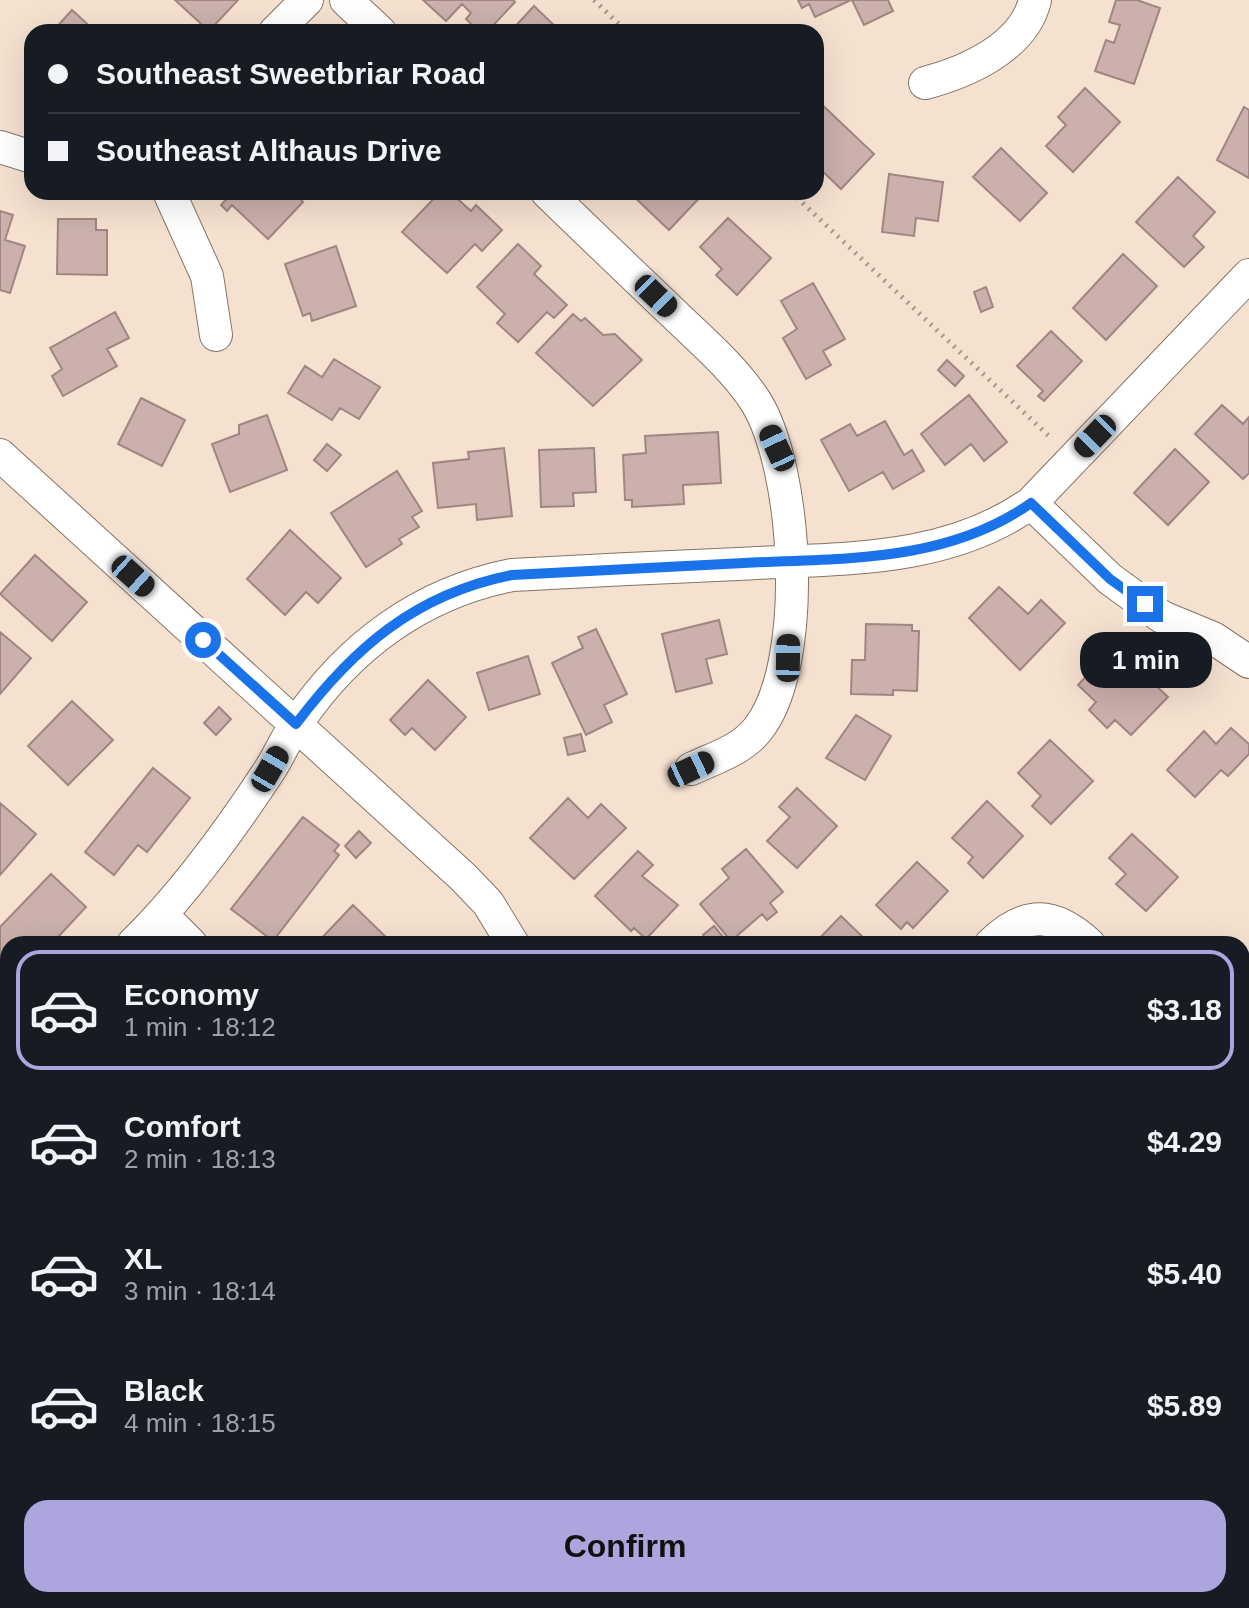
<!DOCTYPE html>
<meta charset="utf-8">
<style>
:root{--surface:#171b24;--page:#20242c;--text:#f1f3f6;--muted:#9ea1a6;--line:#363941;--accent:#ada6de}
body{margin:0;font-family:Arial,sans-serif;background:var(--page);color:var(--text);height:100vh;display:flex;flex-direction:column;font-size:30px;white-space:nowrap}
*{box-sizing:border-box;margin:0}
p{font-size:26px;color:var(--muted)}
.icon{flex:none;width:44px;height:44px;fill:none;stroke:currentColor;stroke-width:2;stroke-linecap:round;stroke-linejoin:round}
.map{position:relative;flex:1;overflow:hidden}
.details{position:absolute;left:0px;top:936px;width:1250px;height:672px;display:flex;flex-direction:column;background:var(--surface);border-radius:24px 24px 0 0;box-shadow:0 8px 32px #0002}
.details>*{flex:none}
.guide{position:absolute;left:24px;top:24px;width:800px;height:176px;border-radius:24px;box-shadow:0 8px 32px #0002;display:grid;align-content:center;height:176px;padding:0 24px;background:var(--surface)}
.end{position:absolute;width:36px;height:36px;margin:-18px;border:10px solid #1a73e8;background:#fff;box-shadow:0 0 0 4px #fff}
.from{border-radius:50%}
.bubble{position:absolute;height:56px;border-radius:24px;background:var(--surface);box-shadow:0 8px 32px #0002;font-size:26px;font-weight:600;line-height:56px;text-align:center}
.car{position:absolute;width:24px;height:48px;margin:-24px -12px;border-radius:10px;box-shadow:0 0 6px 2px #0007;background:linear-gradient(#222 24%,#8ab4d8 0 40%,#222 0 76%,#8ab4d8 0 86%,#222 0)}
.guide b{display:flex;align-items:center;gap:28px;height:76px;font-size:30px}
.guide b+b{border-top:2px solid var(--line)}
.guide i{width:20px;height:20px;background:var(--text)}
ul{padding:14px 0 0;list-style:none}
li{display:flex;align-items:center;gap:24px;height:120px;margin:0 16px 12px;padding:0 8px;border:4px solid transparent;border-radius:24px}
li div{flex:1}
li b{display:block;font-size:30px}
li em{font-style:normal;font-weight:600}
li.on{border-color:var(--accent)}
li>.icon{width:72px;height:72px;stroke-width:1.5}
.action{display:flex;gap:16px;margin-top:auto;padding:16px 24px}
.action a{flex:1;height:92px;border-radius:24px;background:var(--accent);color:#111;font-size:32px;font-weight:600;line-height:92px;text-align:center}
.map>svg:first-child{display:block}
.building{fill:#cbb0ac;stroke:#9f8681;stroke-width:2}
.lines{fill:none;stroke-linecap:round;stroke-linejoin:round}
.service-casing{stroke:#857464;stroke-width:18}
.minor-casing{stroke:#857464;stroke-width:34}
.path{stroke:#a7988b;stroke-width:5;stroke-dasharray:2 6;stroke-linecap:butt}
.service{stroke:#fff;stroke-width:16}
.minor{stroke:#fff;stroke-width:32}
.route{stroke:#1a73e8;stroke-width:10}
</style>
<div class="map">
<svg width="1249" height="1608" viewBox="0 0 1249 1608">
<rect width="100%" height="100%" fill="#f5e1d0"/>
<path class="building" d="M 175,0 L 238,0 L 209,31 Z
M 423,0 L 513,0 L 515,2 L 487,32 L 479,32 L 466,19 L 471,13 L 462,4 L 446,21 Z
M 798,0 L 851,0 L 815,17 L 809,4 L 802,8 Z
M 852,0 L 888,0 L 893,11 L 864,25 Z
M 1116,0 L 1137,0 L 1160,8 L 1134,84 L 1095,71 L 1106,40 L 1114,43 L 1120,25 L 1109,22 Z
M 534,6 L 561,32 L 510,32 Z
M 72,10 L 96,32 L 52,32 Z
M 1085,88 L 1120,122 L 1073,172 L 1046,146 L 1066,125 L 1058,117 Z
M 816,99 L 874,154 L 841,189 L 816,165 Z
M 1244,107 L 1249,110 L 1249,178 L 1217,160 Z
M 1001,148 L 1047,193 L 1020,221 L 973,177 Z
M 889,174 L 943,182 L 938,221 L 916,218 L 914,236 L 882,232 Z
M 1178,177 L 1215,212 L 1193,236 L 1204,247 L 1184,267 L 1136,222 Z
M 233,192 L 293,192 L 303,202 L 268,239 L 232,205 L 227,211 L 221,205 Z
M 440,192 L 450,192 L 471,211 L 476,205 L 502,230 L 482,251 L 475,244 L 447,273 L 402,232 Z
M 629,192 L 705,192 L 669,230 Z
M 0,211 L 13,215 L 5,240 L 25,246 L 10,293 L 0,290 Z
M 728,218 L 771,258 L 737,295 L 716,275 L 722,269 L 700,247 Z
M 58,219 L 96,219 L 96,230 L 107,230 L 107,275 L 57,274 Z
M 518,244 L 541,266 L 534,274 L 567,305 L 554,318 L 547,312 L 518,342 L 497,323 L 505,314 L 477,287 Z
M 336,246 L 356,306 L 312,321 L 310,313 L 303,316 L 285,264 Z
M 1123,254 L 1157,286 L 1106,340 L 1073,308 Z
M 813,283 L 845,339 L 823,351 L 831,365 L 806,379 L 783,338 L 797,329 L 781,301 Z
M 986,287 L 993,307 L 981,312 L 974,292 Z
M 115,312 L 129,338 L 107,349 L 117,366 L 63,396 L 52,376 L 62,369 L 50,348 Z
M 573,314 L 581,321 L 585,318 L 603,335 L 615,334 L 642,360 L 593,406 L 536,353 Z
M 1051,331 L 1082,361 L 1044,401 L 1038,396 L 1043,391 L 1017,366 Z
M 334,359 L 380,387 L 359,419 L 340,408 L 332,420 L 288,393 L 305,366 L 322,377 Z
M 947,360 L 964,376 L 955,386 L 938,370 Z
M 969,395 L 1007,442 L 984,461 L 971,444 L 945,465 L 921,434 Z
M 141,398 L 185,420 L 162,466 L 118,444 Z
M 1222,405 L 1243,424 L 1249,417 L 1249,473 L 1243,479 L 1195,434 Z
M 267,415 L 287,470 L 230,492 L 212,444 L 239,434 L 239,425 Z
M 885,421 L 904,455 L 912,450 L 924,471 L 893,489 L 883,472 L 849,491 L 821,440 L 850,424 L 857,436 Z
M 718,432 L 721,483 L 683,485 L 684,504 L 632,507 L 632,500 L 625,500 L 623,455 L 646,453 L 645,436 Z
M 327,444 L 341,455 L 327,471 L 314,460 Z
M 504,448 L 512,516 L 477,520 L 476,504 L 438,508 L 433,463 L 469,459 L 468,452 Z
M 594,448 L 596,492 L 573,493 L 574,506 L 541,507 L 539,450 Z
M 1175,449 L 1209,482 L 1168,525 L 1134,493 Z
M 397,471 L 422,511 L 412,517 L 419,527 L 399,539 L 402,544 L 366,567 L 331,513 Z
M 290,530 L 341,578 L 318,603 L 306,592 L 285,615 L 247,579 Z
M 35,555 L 87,602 L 52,641 L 0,594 Z
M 999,587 L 1028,614 L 1041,600 L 1065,623 L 1020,670 L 969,618 Z
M 719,620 L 727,654 L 706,659 L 712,683 L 676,692 L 662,634 Z
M 866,624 L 912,625 L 912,631 L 919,631 L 917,691 L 893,690 L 893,695 L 851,694 L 852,660 L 865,660 Z
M 596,629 L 627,694 L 604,705 L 612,722 L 586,735 L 552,663 L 583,648 L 578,637 Z
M 0,632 L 31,658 L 0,694 Z
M 528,656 L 540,694 L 489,710 L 477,673 Z
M 1102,659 L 1122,678 L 1134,665 L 1168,697 L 1131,735 L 1115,720 L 1107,728 L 1089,710 L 1096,702 L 1078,685 Z
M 428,680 L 466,717 L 435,750 L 412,728 L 405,735 L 390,720 Z
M 72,701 L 113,740 L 68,785 L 28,746 Z
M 219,707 L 231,719 L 216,735 L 204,723 Z
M 856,715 L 891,736 L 865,780 L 826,758 Z
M 1231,728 L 1249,744 L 1249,754 L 1228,776 L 1221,770 L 1195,797 L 1167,770 L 1204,731 L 1216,744 Z
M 581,734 L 585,751 L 568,755 L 564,738 Z
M 1050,740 L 1093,781 L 1051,824 L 1032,806 L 1041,796 L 1018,773 Z
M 153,768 L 190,798 L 147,852 L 138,845 L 114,875 L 85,852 Z
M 797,788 L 837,826 L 797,868 L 767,841 L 790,817 L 779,807 Z
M 568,798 L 588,818 L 601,804 L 626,828 L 574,879 L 530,838 Z
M 987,801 L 1023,836 L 983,878 L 968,863 L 973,857 L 952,838 Z
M 0,803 L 36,834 L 0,875 Z
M 303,817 L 339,845 L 334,851 L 339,855 L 273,941 L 231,909 Z
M 359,831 L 371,843 L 356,858 L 345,846 Z
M 1132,834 L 1178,877 L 1146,911 L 1116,884 L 1126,874 L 1109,858 Z
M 746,849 L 783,892 L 770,903 L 777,912 L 767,920 L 762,914 L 731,941 L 700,904 L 729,878 L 722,869 Z
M 638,851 L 653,865 L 642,876 L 678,905 L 646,939 L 634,928 L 631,931 L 595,896 Z
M 917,862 L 948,891 L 913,928 L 907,922 L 901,929 L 876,905 Z
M 51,874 L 86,907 L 58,937 L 61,944 L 8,944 L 8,997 L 0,989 L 0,927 Z
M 353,905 L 388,939 L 384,944 L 316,944 Z
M 841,916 L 870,944 L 814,944 Z
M 714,926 L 729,944 L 710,944 L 703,935 Z
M 8,1161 L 8,1229 L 0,1222 L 0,1169 Z
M 1242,1179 L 1249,1185 L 1249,1236 L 1242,1244 Z
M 1242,1414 L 1249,1426 L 1249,1455 L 1242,1459 Z
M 363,1600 L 398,1600 L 391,1608 L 372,1608 Z
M 906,1600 L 960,1600 L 965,1608 L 911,1608 Z
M 1106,1600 L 1117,1600 L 1121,1608 L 1089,1608 Z"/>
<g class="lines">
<g class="service-casing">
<path id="service" d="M 1142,1600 L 1145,1606"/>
</g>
<g class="minor-casing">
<path id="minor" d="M 346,0 L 380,32
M 275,32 L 307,0
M 925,83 C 967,72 1024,47 1035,0
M 0,147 L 32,157
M 169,192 L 207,276 L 216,335
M 547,192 C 589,233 631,273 674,314 C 702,341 735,369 756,402 C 798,470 809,665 758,729 C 742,750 714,758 691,769
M 0,455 L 463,877 L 488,903 L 513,944
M 1031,503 L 1110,579 L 1162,617 L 1213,638 L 1249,662
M 162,915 L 191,944
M 133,944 C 185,893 229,832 269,771 C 279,756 286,738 297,723 C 349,646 421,593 512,575 C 587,571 663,567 738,564 C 838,558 945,564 1031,503 L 1249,275
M 991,944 C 1026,910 1054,912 1089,944
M 1242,989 L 1249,981
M 0,1077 L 8,1069
M 1242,1083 L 1249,1090
M 1242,1317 L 1249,1311
M 557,1600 L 568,1608
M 751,1608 L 759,1600"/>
</g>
<path class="path" d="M 594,0 L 627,32
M 791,192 L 1052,439"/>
<use href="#service" class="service"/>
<use href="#minor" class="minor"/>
</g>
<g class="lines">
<path class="route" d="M 203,640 L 296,724 C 354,647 416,594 512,575 C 589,571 667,567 744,563 C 843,558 946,563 1031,503 L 1110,579 L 1145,604"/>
</g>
</svg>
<i class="end from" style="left:203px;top:640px"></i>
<i class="end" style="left:1145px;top:604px"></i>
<div class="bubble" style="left:1080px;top:632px;width:132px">1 min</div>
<i class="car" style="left:656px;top:296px;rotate:134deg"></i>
<i class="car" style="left:1095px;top:436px;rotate:224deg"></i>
<i class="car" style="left:777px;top:448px;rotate:335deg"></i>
<i class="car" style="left:133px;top:576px;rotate:132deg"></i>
<i class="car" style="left:788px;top:658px;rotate:1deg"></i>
<i class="car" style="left:270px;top:769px;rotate:30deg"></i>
<i class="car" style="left:691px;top:769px;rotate:65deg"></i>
<div class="guide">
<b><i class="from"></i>Southeast Sweetbriar Road</b>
<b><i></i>Southeast Althaus Drive</b>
</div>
<section class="details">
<ul>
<li class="on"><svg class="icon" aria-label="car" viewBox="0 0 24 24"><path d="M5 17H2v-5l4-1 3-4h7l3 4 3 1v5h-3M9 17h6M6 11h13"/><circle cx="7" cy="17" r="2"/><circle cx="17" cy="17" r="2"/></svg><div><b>Economy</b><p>1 min · 18:12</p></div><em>$3.18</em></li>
<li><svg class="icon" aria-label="car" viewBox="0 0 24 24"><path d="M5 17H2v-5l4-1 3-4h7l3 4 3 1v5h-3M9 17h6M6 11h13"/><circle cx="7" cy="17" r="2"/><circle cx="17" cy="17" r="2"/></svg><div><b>Comfort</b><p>2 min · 18:13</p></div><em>$4.29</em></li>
<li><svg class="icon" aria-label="car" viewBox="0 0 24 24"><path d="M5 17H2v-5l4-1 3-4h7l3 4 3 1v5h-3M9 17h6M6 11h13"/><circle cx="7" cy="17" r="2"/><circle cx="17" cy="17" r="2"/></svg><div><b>XL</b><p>3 min · 18:14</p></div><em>$5.40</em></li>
<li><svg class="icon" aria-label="car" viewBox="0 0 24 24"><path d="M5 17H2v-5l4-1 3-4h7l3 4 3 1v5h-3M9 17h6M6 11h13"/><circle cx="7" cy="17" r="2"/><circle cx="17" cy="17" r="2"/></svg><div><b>Black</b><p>4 min · 18:15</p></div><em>$5.89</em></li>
</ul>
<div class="action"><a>Confirm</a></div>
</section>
</div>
